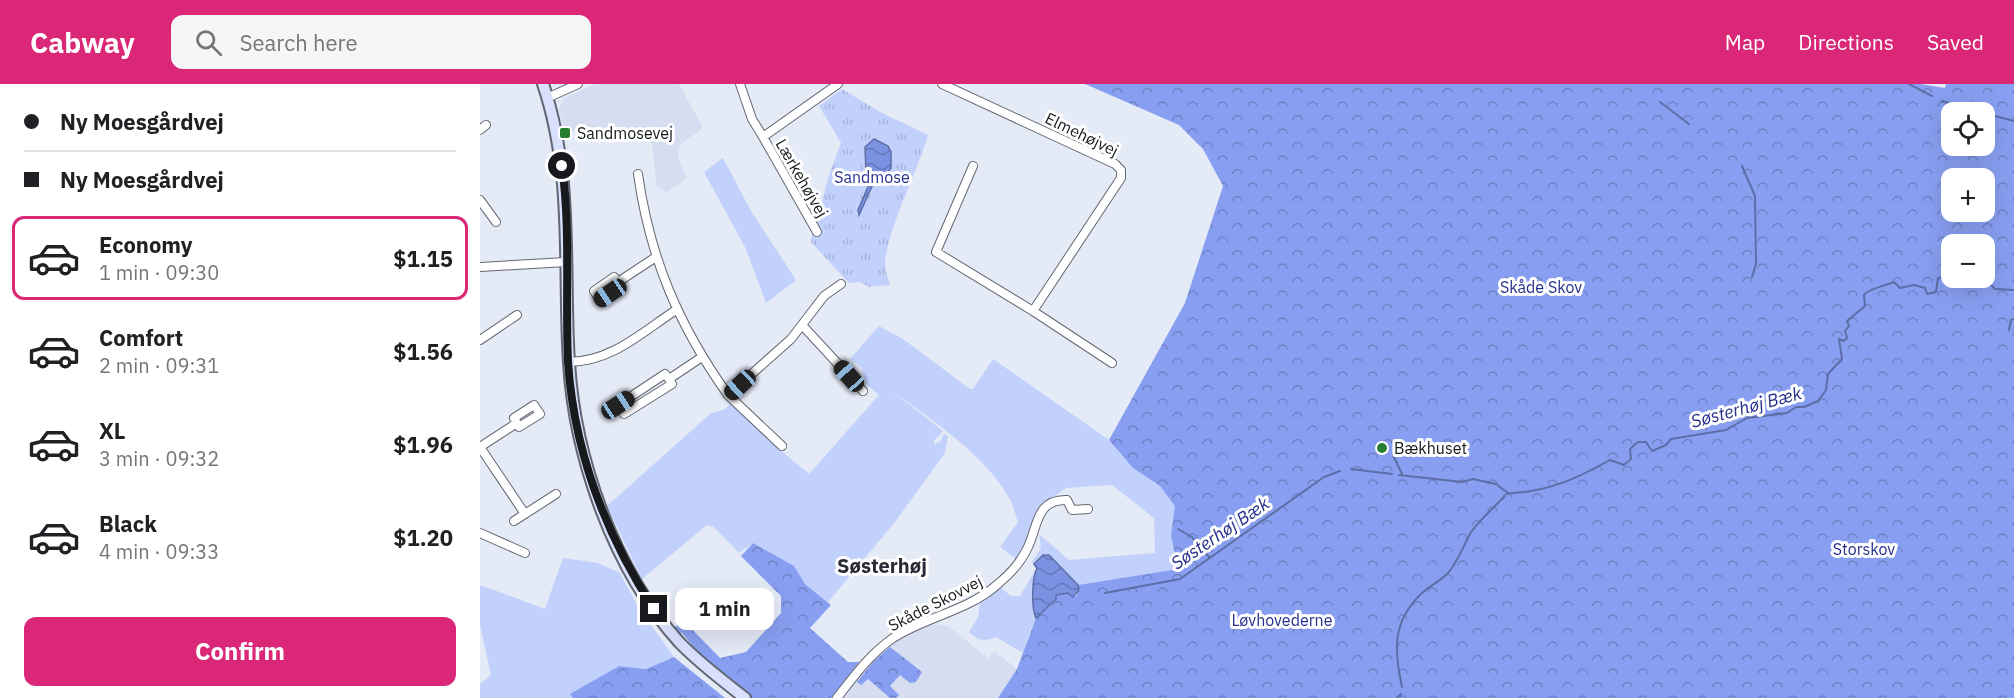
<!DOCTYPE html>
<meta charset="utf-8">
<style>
:root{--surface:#fff;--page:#f6f6f6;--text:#202124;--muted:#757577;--line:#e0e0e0;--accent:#db2777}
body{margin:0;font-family:"IBM Plex Sans",sans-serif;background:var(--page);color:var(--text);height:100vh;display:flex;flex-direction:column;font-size:22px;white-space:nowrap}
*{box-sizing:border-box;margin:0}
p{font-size:20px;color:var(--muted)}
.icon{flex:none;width:33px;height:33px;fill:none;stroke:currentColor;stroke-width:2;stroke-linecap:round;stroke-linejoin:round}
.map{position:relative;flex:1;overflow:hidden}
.drawer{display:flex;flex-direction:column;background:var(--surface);width:480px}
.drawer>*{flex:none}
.banner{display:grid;align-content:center;height:132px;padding:0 24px;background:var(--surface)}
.tools{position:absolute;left:1461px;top:18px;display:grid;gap:12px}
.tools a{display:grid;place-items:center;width:54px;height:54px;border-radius:12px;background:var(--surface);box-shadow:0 6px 24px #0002;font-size:30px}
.end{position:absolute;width:27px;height:27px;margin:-14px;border:8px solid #17191d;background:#fff;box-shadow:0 0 0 3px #fff}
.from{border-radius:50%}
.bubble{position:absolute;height:42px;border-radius:12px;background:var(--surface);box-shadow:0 6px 24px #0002;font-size:20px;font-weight:800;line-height:42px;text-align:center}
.car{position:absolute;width:18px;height:36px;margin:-18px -9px;border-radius:8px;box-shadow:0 0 4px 2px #0007;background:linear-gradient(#222 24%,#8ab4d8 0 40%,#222 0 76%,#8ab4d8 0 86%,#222 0)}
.banner b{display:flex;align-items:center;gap:21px;height:57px;font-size:22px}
.banner b+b{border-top:2px solid var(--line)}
.banner i{width:15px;height:15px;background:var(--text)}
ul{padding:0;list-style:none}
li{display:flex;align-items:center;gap:18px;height:84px;margin:0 12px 9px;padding:0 12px;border:3px solid transparent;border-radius:12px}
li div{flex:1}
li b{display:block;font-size:22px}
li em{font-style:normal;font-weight:800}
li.selected{border-color:var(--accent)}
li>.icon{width:54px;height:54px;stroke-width:1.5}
.button{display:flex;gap:12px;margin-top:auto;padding:12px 24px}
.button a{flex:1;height:69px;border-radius:12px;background:var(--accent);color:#fff;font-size:24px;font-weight:800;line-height:69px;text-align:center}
header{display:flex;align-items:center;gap:36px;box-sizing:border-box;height:84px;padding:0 30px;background:var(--accent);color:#fff}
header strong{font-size:28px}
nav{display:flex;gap:33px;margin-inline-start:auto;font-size:21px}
.search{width:420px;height:54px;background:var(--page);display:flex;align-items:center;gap:15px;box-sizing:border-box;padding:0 21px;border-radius:12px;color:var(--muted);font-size:22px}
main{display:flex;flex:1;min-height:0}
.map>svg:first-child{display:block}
.built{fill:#d6ddf1}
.grass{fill:#c2d1fc}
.forest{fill:url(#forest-crowns);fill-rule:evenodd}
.park{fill:url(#park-tufts)}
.water{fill:url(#water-waves);stroke:#5d6ea7;stroke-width:1.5}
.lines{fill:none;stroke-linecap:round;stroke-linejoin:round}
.stream{stroke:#5d6ea7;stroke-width:2}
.street-casing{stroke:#636772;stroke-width:10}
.secondary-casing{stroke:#636772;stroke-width:14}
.street{stroke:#fff;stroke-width:8}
.secondary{stroke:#d9e0fd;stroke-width:10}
.route{stroke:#17191d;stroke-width:8}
.poi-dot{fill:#267f2f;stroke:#fff;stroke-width:2}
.labels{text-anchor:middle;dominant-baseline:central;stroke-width:6;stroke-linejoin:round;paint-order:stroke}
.poi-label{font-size:16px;fill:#17191d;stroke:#fff;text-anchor:start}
.street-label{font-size:16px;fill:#17191d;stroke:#fff}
.park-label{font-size:16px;fill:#26318e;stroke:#fff}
.water-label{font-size:18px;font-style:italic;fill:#242f8c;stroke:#fff}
.quarter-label{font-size:20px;font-weight:bold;fill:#282b35;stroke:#fff}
</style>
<header>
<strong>Cabway</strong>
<div class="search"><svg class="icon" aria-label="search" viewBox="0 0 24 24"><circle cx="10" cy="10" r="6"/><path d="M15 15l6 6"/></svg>Search here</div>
<nav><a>Map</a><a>Directions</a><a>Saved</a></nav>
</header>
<main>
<section class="drawer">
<div class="banner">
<b><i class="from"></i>Ny Moesgårdvej</b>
<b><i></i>Ny Moesgårdvej</b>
</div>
<ul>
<li class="selected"><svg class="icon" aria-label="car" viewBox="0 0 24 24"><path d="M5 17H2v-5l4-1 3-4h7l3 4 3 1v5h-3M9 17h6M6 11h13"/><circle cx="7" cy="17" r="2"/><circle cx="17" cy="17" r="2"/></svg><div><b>Economy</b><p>1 min · 09:30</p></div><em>$1.15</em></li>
<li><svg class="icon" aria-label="car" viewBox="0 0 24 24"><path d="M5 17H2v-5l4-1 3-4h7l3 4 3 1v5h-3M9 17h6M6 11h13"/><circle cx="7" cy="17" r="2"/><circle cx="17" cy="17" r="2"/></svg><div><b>Comfort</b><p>2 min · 09:31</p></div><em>$1.56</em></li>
<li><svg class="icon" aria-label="car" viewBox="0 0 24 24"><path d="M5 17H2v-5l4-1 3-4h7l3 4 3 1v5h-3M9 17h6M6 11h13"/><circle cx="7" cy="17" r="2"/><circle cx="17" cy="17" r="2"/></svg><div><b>XL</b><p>3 min · 09:32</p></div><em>$1.96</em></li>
<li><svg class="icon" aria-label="car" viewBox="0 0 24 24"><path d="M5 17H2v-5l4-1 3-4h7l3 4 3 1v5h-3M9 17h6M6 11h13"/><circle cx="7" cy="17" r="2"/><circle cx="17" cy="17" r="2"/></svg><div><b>Black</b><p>4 min · 09:33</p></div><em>$1.20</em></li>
</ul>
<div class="button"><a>Confirm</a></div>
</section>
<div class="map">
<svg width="1534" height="614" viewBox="0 0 1534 614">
<defs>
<pattern id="forest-crowns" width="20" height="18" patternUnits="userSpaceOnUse" patternTransform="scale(1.5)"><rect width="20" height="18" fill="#889ff1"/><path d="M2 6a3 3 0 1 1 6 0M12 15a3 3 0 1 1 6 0" fill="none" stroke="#6e81c3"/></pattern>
<pattern id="park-tufts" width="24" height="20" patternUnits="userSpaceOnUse" patternTransform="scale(1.5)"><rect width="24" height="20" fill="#c2d1fc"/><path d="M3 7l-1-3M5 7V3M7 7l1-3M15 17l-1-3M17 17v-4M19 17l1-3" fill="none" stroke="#a6b3d8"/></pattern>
<pattern id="water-waves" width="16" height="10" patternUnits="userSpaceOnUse" patternTransform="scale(1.5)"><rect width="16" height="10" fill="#7b92e2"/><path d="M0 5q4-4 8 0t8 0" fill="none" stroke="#6476b7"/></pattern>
</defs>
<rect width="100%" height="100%" fill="#e5eaf7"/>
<path class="built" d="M 116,0 L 199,0 L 223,44 L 200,61 L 198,73 L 207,94 L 187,108 L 177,103 L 172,60 L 160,50 L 104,53 L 94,48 L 85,51 L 79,25 L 84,14 Z
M 446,540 L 468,542 L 508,574 L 514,567 L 537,585 L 518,614 L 362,614 L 394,575 L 417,556 Z"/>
<path class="grass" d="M 243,74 L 271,127 L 316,196 L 286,219 L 266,165 L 224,88 Z
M 399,242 L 423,255 L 490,305 L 493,305 L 513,275 L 629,356 L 653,384 L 680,402 L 696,422 L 691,452 L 698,485 L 598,501 L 599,506 C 591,515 583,511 574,517 C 555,529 550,548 543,569 L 516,553 C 503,558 499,557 489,548 L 498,533 L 500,519 L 521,504 L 531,512 L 540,512 L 556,485 L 552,478 L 561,464 L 559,450 L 589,476 L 675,469 L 674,434 L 632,401 L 586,404 L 558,424 L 546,460 L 536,475 L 520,463 L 538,438 C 535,430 533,419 528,412 C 503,369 450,335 411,306 L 463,347 L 454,357 L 454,360 L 460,358 L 464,350 L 468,352 L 465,369 L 415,438 L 348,518 L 325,500 L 313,482 L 273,459 L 259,469 L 234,443 L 227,441 L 162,495 L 127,422 L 230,330 L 245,325 L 253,317 L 299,365 L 329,390 L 399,311 L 386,300 L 381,283 L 370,275 Z
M 83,474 L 118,479 L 140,489 L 158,523 L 194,573 L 166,585 L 139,582 L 90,611 L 93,614 L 0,614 L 0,600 L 11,591 L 0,541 L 0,501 L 65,525 Z"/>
<path class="forest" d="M 605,0 L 1440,0 L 1465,4 L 1466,0 L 1534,0 L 1534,614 L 518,614 L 537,585 L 556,534 L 575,515 L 576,511 L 588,509 L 593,513 L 597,511 L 598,501 L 698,485 L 691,452 L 695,422 L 680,402 L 653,384 L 629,356 L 705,219 L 743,102 L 723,65 L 699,41 ZM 1472,28 L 1504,28 L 1504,62 L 1472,62 ZM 1472,94 L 1504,94 L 1504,128 L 1472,128 ZM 1472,160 L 1504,160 L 1504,194 L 1472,194 Z
M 273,459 L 314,482 L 325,500 L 351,521 L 330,544 L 368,578 L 379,578 L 351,614 L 268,614 L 230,583 L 202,549 L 196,548 L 195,543 L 203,536 L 240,574 L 266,568 L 301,529 L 301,512 L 261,472 Z
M 410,563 L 442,588 L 436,598 L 430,599 L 420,591 L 410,602 L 419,611 L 416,614 L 410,614 L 388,595 L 381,601 L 377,598 L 394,577 Z
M 194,573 L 245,614 L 93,614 L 90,610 L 139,582 L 166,585 Z"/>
<path class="park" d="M 362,5 L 402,29 L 448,51 C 437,89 409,141 405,178 C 405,186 408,194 410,201 L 389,203 L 380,198 L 369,199 L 331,158 L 334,133 L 339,130 L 348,94 L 361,59 L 339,22 Z"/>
<path class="water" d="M 394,55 L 408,62 L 411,68 L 411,84 L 406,92 L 394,98 L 379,131 L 378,126 L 390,98 L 386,88 L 385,63 Z
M 563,471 L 569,471 L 598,501 L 599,506 L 593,513 L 588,509 L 576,511 L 576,515 L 556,534 C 551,524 552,493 557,484 L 554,480 Z"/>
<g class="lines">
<path class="stream" d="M 1429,0 L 1452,12
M 1462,17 L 1500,28
M 1180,18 L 1209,40
M 1504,29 L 1534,37
M 1262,82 L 1275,112 L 1276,180 L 1272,193
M 1478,194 L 1485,194
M 1493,194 L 1506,196 L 1515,205 L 1534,206
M 1529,246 L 1531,236 L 1534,235
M 913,371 L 922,390
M 871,385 L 912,390
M 919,391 L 982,398 L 993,395 L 1016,400 L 1028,409
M 1027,410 C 1035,408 1043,409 1051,407 C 1081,402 1105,390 1130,376 L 1144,381 L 1151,375 L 1150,365 L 1158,358 L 1166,358 L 1172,367 L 1186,361 L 1191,355 L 1246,346 L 1267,334 L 1307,329 L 1316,323 L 1324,323 L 1338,317 L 1346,306 L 1348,290 L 1362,275 L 1359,255 L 1364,257 L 1367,254 L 1365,247 L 1369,242 L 1367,237 L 1385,222 L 1384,211 C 1388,205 1407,201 1414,198 L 1420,204 L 1434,201 L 1445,204 L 1447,210 L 1456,208 L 1458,194 L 1464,193 L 1467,196 L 1472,192
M 698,445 L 712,453 L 729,473
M 625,509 L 700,495 L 844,393 L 860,387
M 922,603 C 914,566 912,538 941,510 C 949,502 960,497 967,490 C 976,481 984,461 990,450 C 993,443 1018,419 1025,412
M 917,614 L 921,610"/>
<g class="street-casing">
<path id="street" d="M 260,0 L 272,35 L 283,53
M 462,0 L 635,80 L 641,86 L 641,94 L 553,227 L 456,168 L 493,82
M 67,14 L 98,0
M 0,46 L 6,41
M 158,90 C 170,175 199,242 248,311 L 311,255 L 344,212 L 361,200
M 0,116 L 16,138
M 337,148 L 283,53 L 358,0
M 0,183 L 86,178
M 138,198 L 141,202 L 120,216 L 114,207 L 134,193 L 138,198 L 176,173
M 553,227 L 632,279
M 322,241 L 383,307
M 0,256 L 37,231
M 88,278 C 131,278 161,249 196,226
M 189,295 L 192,300 L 144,330 L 138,321 L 185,290 L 189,295 L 222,273
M 248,311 L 302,362
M 54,321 L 60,330 L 39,343 L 34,334 Z
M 0,363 L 45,430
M 0,363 L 37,339
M 34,437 L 76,410
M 0,449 L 45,469
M 357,614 C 374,592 390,570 413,554 C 447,532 489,527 519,499 C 530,490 542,476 548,463 C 558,442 556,415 587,416 L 592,426 L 608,425"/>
</g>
<g class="secondary-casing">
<path id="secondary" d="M 63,0 C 94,91 83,185 89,279 C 95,375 134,486 199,558 C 219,579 242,596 265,614"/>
</g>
<use href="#street" class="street"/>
<use href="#secondary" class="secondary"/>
</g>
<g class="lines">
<path class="route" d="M 82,82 C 91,147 85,213 88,278 C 94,367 126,451 174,525"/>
</g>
<g class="poi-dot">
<rect x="79" y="43" width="12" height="12" rx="3"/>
<circle cx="902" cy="364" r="6"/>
</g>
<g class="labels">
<g class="poi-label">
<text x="97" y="49">Sandmosevej</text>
<text x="914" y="364">Bækhuset</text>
</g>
<g class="street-label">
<text transform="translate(602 50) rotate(26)">Elmehøjvej</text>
<text transform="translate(322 94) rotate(60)">Lærkehøjvej</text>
<text transform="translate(455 519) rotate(-27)">Skåde Skovvej</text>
</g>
<g class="park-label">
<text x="392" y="93">Sandmose</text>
<text x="1061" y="203">Skåde Skov</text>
<text x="1384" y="465">Storskov</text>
<text x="802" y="536">Løvhovederne</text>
</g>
<g class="water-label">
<text transform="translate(1266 323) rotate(-15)">Søsterhøj Bæk</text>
<text transform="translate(740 449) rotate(-34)">Søsterhøj Bæk</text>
</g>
<g class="quarter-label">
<text x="402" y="481">Søsterhøj</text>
</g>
</g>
</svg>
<div class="tools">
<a><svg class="icon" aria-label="locate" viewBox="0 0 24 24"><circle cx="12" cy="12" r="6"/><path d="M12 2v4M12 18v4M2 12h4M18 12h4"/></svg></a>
<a>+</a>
<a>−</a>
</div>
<i class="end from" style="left:82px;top:82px"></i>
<i class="end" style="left:174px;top:525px"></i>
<div class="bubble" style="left:195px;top:504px;width:99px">1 min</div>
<i class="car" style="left:130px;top:209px;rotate:236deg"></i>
<i class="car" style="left:369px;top:292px;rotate:318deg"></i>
<i class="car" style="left:260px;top:301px;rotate:227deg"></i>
<i class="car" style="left:138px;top:321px;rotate:57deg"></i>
</div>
</main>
